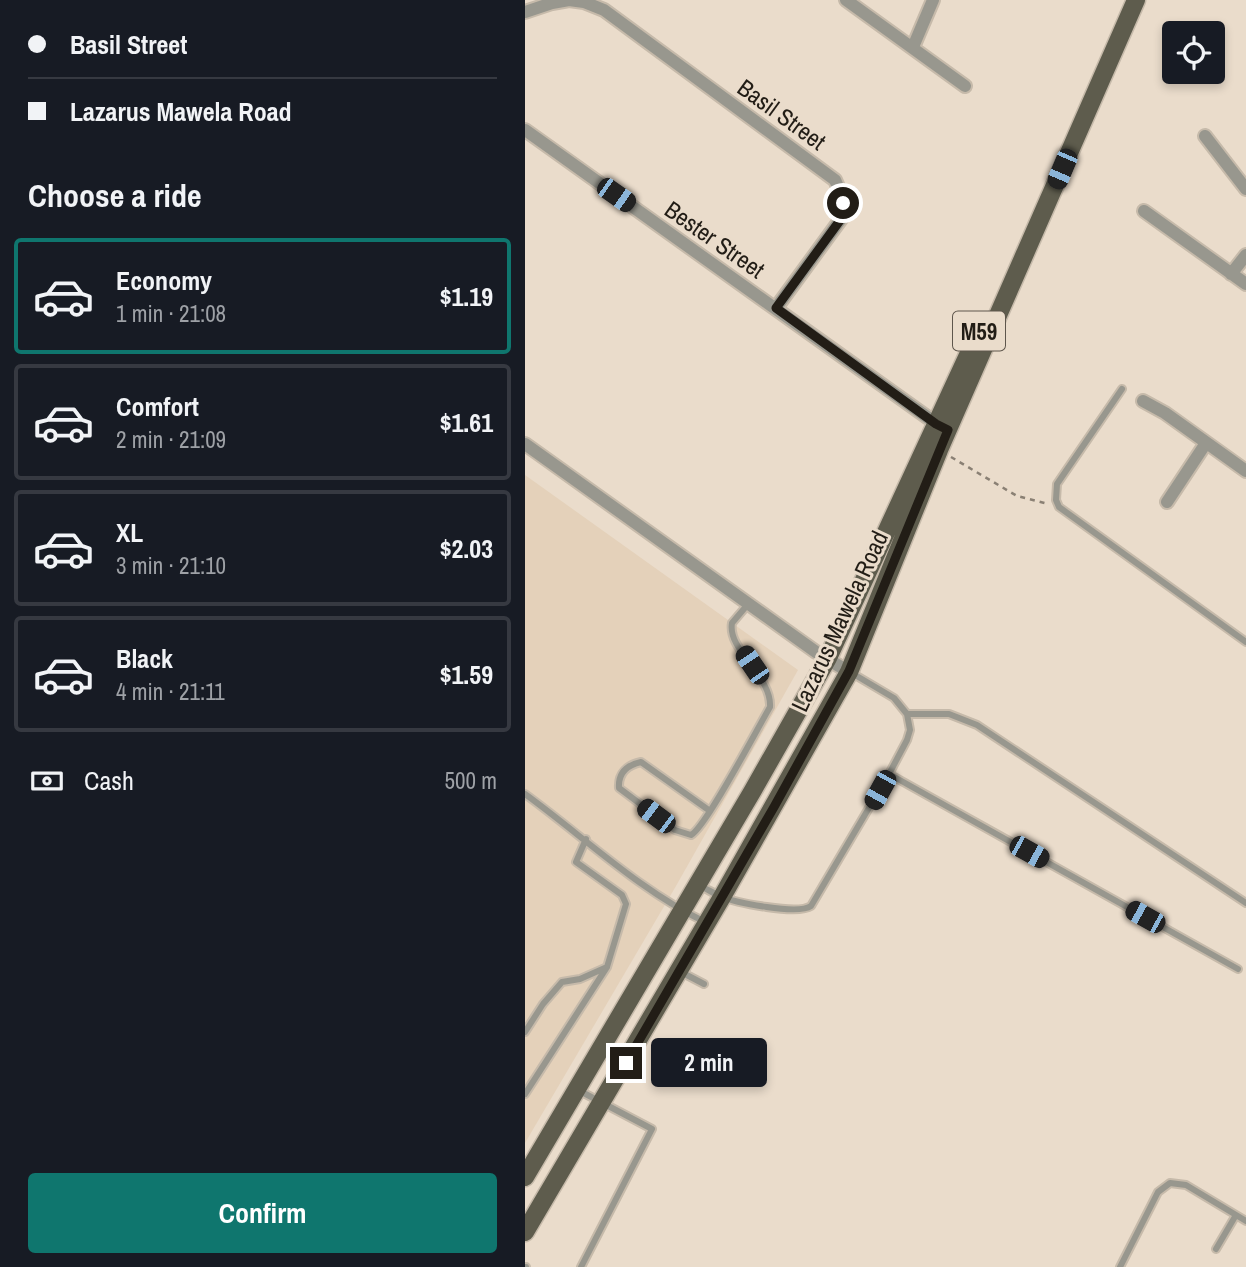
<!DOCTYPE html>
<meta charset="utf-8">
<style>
:root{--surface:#171b24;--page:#242831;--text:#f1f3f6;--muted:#9ea1a6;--line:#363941;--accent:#0f766e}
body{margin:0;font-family:"Archivo Narrow",sans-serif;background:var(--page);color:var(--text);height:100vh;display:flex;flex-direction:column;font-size:26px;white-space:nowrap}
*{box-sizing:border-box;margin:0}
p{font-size:23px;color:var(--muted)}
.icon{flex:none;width:38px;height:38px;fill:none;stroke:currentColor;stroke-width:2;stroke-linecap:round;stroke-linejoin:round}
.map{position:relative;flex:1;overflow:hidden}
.drawer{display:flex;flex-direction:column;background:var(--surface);width:525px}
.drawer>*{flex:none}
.top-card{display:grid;align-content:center;height:154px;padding:0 28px;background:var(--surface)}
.buttons{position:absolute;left:637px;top:21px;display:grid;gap:14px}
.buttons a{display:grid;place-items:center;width:63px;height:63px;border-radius:7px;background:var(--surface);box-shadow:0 4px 10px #0003;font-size:35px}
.end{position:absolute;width:32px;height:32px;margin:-16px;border:9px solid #221d16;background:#fff;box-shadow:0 0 0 4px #fff}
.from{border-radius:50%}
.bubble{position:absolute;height:49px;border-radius:7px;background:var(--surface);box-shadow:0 4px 10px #0003;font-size:23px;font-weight:700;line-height:49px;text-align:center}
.car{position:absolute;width:21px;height:42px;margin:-21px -10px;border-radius:9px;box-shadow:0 0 5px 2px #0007;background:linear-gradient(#222 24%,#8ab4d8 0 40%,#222 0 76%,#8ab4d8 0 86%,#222 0)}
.top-card b{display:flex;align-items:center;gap:24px;height:66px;font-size:26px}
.top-card b+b{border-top:2px solid var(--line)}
.top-card i{width:18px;height:18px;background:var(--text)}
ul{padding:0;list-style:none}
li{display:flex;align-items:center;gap:21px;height:116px;margin:0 14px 10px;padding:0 14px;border:4px solid var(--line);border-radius:7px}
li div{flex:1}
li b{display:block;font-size:26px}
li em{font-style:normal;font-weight:700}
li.current{border-color:var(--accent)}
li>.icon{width:63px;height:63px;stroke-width:1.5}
h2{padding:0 28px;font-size:32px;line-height:84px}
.pay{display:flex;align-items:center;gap:18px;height:77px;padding:0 28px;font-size:26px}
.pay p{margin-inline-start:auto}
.action{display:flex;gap:14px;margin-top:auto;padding:14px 28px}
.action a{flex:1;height:80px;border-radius:7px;background:var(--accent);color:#fff;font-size:28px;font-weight:700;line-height:80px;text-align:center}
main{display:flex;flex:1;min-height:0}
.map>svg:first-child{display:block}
.built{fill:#e4d1ba}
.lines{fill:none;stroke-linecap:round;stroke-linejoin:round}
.service-casing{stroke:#c6baaa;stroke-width:10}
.minor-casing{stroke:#c6baaa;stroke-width:16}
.primary-casing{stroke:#c6baaa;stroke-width:21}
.path{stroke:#8a8074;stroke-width:2.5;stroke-dasharray:5 5;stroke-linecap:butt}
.service{stroke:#98978e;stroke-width:6}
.minor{stroke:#98978e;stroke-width:12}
.primary{stroke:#5e5c4d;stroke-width:18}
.route{stroke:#221d16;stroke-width:9}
.labels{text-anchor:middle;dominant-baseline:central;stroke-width:6;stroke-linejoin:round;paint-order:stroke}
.shield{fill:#eadccb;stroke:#5e564c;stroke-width:2}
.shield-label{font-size:23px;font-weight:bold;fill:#221d16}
.street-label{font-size:24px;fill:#221d16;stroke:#eadccb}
</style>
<main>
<section class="drawer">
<div class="top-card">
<b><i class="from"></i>Basil Street</b>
<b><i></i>Lazarus Mawela Road</b>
</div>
<h2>Choose a ride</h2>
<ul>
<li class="current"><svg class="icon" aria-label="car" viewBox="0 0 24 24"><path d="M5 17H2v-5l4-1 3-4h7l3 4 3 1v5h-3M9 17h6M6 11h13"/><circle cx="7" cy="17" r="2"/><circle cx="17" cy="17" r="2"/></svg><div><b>Economy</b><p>1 min · 21:08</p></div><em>$1.19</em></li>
<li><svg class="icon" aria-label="car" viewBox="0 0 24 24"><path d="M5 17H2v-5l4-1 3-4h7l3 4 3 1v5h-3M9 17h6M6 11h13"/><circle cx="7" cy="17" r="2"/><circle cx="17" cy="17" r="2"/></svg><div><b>Comfort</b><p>2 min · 21:09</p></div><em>$1.61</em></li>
<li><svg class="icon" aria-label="car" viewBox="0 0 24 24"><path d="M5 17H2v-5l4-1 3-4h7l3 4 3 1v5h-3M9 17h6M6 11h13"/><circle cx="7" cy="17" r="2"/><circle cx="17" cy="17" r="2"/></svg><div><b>XL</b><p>3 min · 21:10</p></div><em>$2.03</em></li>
<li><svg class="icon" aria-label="car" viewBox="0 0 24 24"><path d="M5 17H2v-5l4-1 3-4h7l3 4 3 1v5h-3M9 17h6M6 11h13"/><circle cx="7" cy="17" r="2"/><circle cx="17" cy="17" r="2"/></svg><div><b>Black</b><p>4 min · 21:11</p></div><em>$1.59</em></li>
</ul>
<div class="pay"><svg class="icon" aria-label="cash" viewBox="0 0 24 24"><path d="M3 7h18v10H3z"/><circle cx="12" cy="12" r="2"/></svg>Cash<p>500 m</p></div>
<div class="action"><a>Confirm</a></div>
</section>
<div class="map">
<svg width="721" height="1267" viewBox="0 0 721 1267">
<rect width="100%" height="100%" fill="#eadccb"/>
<path class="built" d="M 0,475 L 273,670 L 151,886 L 0,1143 Z"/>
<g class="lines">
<g class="service-casing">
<path id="service" d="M 597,389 L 532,484 L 531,500 L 534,507 L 721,642
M 382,714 L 424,714 L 452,725 L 721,903
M 364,774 L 713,969
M 0,794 C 59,837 114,890 180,922
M 185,811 L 116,762 C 102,765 93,773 94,788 L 150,830 L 166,835 C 181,827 232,729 245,707 C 247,676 202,650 207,623 L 224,603
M 175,886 C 182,889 188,893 195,896 C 211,903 273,915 286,906 L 364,774 L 382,740 L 385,730 L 382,714 L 369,698 L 325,672
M 156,972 L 179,984
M 0,1032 L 18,1004 L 37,982 L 55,979 L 82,967
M 53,1090 L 127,1129 L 56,1267
M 0,1094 L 82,967 L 101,904 L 97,895 L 51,862 L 61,839
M 691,1249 L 711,1215
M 0,1267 L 1,1267
M 595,1267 L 633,1192 L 645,1183 L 661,1185 L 721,1221"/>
</g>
<g class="minor-casing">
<path id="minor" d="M 44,0 L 59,2 L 79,10 L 310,180 L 317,196 L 316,219 L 251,308
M 321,0 L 440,86
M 0,12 L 27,3 L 44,0
M 388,47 L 408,0
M 0,130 L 416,427
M 680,136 L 721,189
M 619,211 L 721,284
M 706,274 L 721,255
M 618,401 L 640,413 L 721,471
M 0,444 L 291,652 L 324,672
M 642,502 L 681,443"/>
</g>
<g class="primary-casing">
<path id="primary" d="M 0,1177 L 227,792 L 303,658 L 450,340
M 0,1232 L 197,897 L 324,672 L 414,450 L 611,0"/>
</g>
<path class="path" d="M 426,457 L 492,496 L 523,504"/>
<use href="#service" class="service"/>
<use href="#minor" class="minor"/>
<use href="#primary" class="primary"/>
</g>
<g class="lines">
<path class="route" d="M 101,1063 L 249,807 L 324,671 L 423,430 L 411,424 L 251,308 L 316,219 L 318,203"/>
</g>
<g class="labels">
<rect class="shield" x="428" y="311.5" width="52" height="39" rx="5"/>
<g class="shield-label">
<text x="454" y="331">M59</text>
</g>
<g class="street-label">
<text transform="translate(257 114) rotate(36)">Basil Street</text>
<text transform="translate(190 239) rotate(35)">Bester Street</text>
<text transform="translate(314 621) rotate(-65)">Lazarus Mawela Road</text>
</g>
</g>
</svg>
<div class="buttons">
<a><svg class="icon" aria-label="locate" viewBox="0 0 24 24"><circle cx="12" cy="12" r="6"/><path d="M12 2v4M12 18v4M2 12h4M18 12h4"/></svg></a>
</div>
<i class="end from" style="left:318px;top:203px"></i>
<i class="end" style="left:101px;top:1063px"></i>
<div class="bubble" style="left:126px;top:1038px;width:116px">2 min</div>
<i class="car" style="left:537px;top:169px;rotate:203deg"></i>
<i class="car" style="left:91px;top:195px;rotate:125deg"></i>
<i class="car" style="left:227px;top:665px;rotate:326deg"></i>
<i class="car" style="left:355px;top:790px;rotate:209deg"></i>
<i class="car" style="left:131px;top:816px;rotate:307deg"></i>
<i class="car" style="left:504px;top:852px;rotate:119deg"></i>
<i class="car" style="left:620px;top:917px;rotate:299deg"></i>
</div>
</main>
